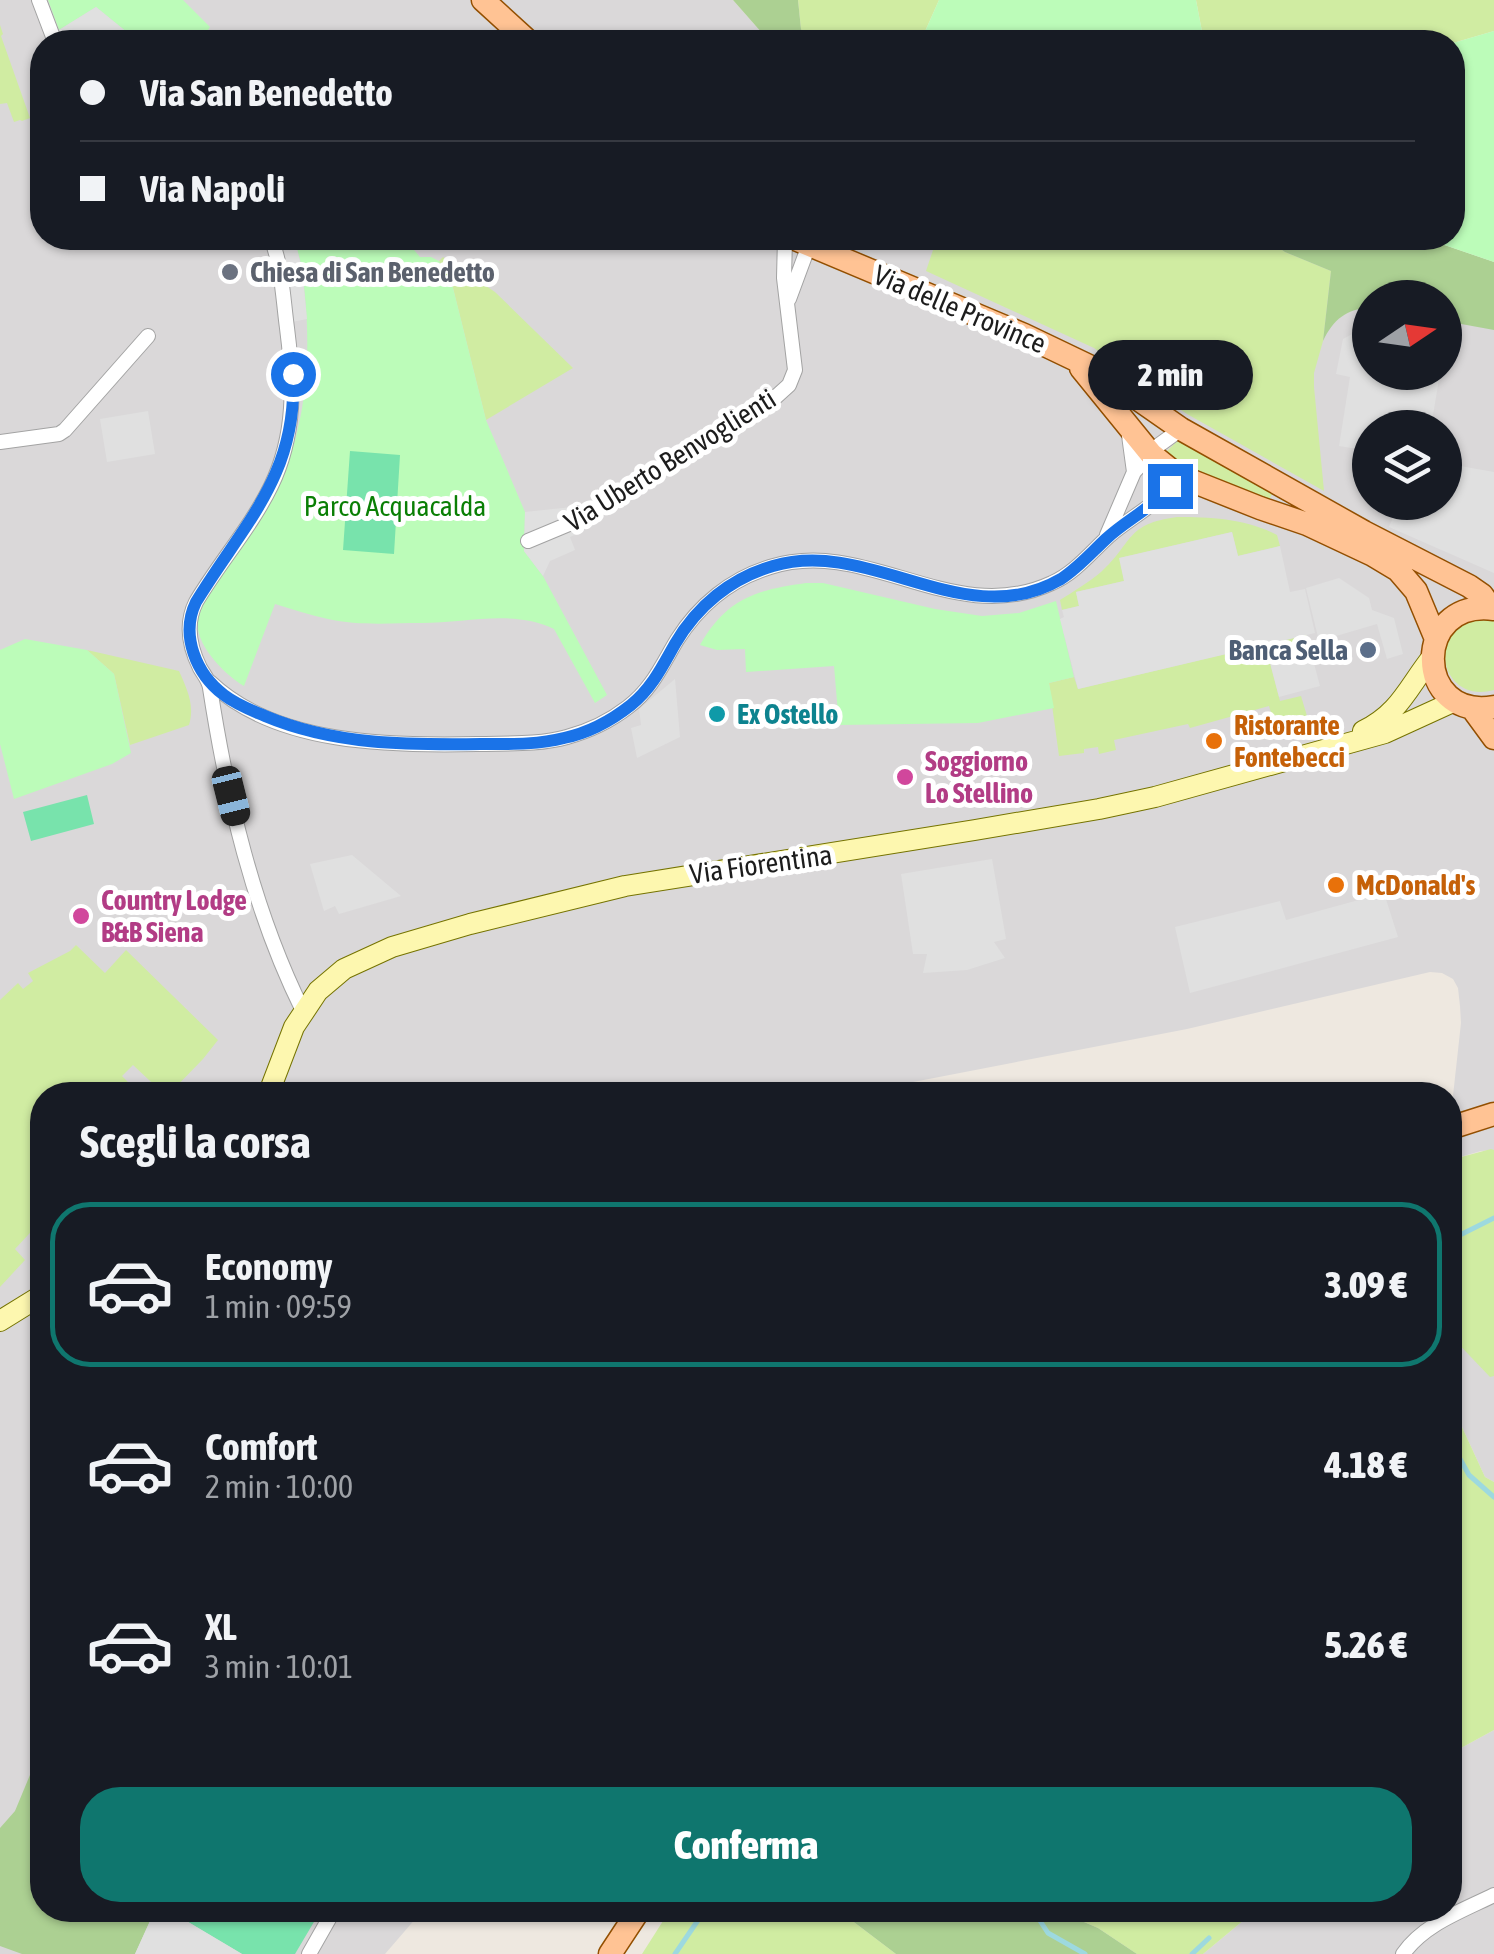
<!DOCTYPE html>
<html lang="it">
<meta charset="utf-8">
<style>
:root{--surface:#171b24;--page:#20242c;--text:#f1f3f6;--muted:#9ea1a6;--line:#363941;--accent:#0f766e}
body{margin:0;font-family:"Asap Condensed",sans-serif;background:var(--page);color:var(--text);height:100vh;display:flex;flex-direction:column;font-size:38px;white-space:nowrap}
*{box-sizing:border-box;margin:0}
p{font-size:32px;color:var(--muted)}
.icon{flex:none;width:55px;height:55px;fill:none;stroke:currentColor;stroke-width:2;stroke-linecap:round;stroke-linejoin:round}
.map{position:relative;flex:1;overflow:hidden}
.details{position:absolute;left:30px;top:1082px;width:1432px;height:840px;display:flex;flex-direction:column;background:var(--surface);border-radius:40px;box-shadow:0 2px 8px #0004}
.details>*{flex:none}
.top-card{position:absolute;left:30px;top:30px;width:1435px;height:220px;border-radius:40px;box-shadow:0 2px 8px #0004;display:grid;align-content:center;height:220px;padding:0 50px;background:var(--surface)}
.needle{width:65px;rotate:77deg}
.tools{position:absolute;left:1352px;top:280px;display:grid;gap:20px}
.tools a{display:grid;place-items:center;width:110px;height:110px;border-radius:50%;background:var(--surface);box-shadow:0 2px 8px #0004;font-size:50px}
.end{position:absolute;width:45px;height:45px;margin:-22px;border:12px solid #1a73e8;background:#fff;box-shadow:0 0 0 5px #fff}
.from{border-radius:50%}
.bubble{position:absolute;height:70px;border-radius:35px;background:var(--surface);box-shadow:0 2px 8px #0004;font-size:32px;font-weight:800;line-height:70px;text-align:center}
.car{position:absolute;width:30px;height:60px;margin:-30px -15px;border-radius:12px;box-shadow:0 0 8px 2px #0007;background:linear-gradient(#222 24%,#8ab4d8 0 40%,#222 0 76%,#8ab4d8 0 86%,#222 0)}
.top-card b{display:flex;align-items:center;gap:35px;height:95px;font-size:38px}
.top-card b+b{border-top:2px solid var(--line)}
.top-card i{width:25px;height:25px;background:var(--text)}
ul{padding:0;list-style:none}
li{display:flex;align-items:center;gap:30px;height:165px;margin:0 20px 15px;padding:0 30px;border:5px solid transparent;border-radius:40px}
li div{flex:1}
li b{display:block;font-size:38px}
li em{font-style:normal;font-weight:800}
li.on{border-color:var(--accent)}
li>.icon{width:90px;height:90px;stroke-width:1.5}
h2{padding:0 50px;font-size:45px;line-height:120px}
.button{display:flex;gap:20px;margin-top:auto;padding:20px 50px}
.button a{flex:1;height:115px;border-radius:40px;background:var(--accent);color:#fff;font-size:40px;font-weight:800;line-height:115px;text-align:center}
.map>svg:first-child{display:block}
.residential{fill:#dad8d9;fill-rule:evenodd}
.grass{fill:#d0eca2}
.forest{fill:#acd092}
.park{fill:#bcfcb9}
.pitch{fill:#78e3ac}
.parking{fill:#e0e0e0}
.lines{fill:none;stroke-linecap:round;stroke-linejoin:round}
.stream{stroke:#9dd9df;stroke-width:5}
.minor-casing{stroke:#a3a3a3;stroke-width:16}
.secondary-casing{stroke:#757300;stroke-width:22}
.primary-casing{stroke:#934f00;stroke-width:25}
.minor{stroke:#fff;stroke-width:14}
.secondary{stroke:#fdf7af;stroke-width:20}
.primary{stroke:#ffc394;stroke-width:22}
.route{stroke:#1a73e8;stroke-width:12}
.worship-dot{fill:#6b7280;stroke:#fff;stroke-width:4}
.service-dot{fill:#5c6f8a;stroke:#fff;stroke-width:4}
.culture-dot{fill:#0f9aa8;stroke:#fff;stroke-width:4}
.food-dot{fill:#e8710a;stroke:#fff;stroke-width:4}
.hotel-dot{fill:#d1479c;stroke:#fff;stroke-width:4}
.labels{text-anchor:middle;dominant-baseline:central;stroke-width:10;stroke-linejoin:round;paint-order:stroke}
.worship-label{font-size:28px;font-weight:bold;fill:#5b616d;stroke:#fff;text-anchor:start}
.street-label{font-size:28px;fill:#1c1c1c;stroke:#fff}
.park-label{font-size:28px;fill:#0a7f05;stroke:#fff}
.service-label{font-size:28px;font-weight:bold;fill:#4e5e75;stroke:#fff;text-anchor:end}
.culture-label{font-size:28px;font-weight:bold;fill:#0d838f;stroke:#fff;text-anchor:start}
.food-label{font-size:28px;font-weight:bold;fill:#c56008;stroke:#fff;text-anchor:start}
.hotel-label{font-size:28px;font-weight:bold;fill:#b23c85;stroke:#fff;text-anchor:start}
</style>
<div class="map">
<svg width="1494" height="1954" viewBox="0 0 1494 1954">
<rect width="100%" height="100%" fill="#eee8e0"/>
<path class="residential" d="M 0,0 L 733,0 L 770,42 L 42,42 L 42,238 L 1220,238 L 1242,246 L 1264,238 L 1423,238 L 1494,262 L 1494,1150 L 1481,1151 L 1450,1160 L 1450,1123 L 1461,1023 L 1460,1006 L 1458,988 L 1453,979 L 1442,973 L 1430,972 L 1187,1029 L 877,1089 L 875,1095 L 42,1095 L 42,1910 L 423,1910 L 385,1954 L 0,1954 ZM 1370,298 L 1445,298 L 1445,372 L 1370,372 ZM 1370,428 L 1445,428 L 1445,502 L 1370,502 Z
M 1494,1225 L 1494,1482 L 1485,1477 L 1450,1401 L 1450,1250 Z
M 1494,1730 L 1494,1954 L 1203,1954 L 1256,1910 L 1450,1910 L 1450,1754 Z"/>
<path class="grass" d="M 798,0 L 939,0 L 923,36 L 923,42 L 810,42 L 801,29 Z
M 1196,0 L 1494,0 L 1494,31 L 1453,43 L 1204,42 Z
M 0,25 L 3,34 L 1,36 L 30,118 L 22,121 L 20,120 L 14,122 L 7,103 L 0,104 Z
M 937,238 L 1220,238 L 1242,246 L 1265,238 L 1285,252 L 1331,271 L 1323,341 L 1314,373 L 1314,387 L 1324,491 L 1187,414 L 1139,382 L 1094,348 L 926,271 Z
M 443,257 L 495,292 L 573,368 L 486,420 L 453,288 L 439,261 Z
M 1177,441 L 1182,442 L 1272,494 L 1269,500 L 1187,470 L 1165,453 Z
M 1177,517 C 1211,517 1247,519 1277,535 L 1280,546 L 1238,556 L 1232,532 L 1120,558 L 1124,581 L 1076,592 L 1079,606 L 1062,610 L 1060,600 C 1074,591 1088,583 1101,572 C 1134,542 1125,524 1177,517 Z
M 1481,619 L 1494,621 L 1494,690 C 1441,705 1423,629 1481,619 Z
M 1306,635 L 1309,645 L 1268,655 L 1280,701 L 1301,696 L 1307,716 L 1275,726 L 1269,706 L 1190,728 L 1188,724 L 1114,740 L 1116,750 L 1099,754 L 1098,747 L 1084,749 L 1084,753 L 1059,756 L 1049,683 L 1074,677 L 1078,689 Z
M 87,650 L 179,671 C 187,689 195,705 189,725 L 130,745 L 114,674 Z
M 76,945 L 105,973 L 126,950 L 218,1040 L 203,1059 L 168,1095 L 165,1095 L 133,1065 L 122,1076 L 136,1090 L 130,1095 L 42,1095 L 42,1220 L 15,1249 L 25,1260 L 0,1287 L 0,1000 L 18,983 L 23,989 L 33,981 L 28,973 L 70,951 Z
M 1491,1149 L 1494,1150 L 1494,1376 L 1490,1377 L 1450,1335 L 1450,1160 Z
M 1450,1401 L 1485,1477 L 1494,1482 L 1494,1730 L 1450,1754 Z
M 670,1910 L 838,1910 L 896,1954 L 642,1954 Z
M 1056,1910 L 1256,1910 L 1203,1954 L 1137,1954 L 1098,1928 Z"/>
<path class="forest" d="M 733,0 L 798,0 L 801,29 L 810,42 L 770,42 Z
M 1265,238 L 1424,238 L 1494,262 L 1494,330 L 1445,321 L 1445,298 L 1370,298 L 1370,308 C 1347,308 1333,320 1323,341 L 1331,271 L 1285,252 Z
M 42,1746 L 42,1910 L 155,1910 L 135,1954 L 22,1954 L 0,1946 L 0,1828 L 15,1811 Z
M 838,1910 L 1056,1910 L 1098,1928 L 1137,1954 L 896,1954 Z"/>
<path class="park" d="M 48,0 L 183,0 L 210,27 L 200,42 L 139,42 L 96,7 L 59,30 Z
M 939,0 L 1196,0 L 1204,42 L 923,42 L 923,36 Z
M 1494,31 L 1494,262 L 1424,238 L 1452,238 L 1453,43 Z
M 291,238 L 404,238 L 420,257 L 431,257 L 439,261 L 453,288 L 486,420 L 525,512 L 524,551 L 543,576 L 607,695 L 595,703 L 554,629 C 514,609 465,623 422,623 C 391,623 358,626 328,619 C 310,615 292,609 275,604 L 244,686 C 226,676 194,644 198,621 C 204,588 247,540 265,510 C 304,447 312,369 305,296 C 303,276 302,255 291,238 Z
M 806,583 L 823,583 L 935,609 L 982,616 L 1019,613 L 1056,601 L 1074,677 L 1049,683 L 1054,708 L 978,723 L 839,725 L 834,666 L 746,672 L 745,649 L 717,650 L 700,645 C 727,598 756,590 806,583 Z
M 25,639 L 87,650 L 114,674 L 131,753 L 112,764 L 14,799 L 0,744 L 0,650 Z"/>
<path class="pitch" d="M 350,451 L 400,455 L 394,554 L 343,550 Z
M 87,795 L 94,824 L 31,841 L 23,812 Z
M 168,1910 L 321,1910 L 295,1954 L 242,1954 Z"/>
<path class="parking" d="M 96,7 L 139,42 L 64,42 L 59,30 Z
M 280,238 L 291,238 L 296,244 L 302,270 L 307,319 L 292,322 Z
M 1370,330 L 1370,372 L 1440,373 L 1431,427 L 1370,428 L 1370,451 L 1339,446 L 1350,377 L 1336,374 L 1343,339 L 1358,331 Z
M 148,411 L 155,454 L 107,462 L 100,419 Z
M 1460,466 L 1494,472 L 1494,573 L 1389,527 L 1399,503 L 1445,502 L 1445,468 L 1458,473 Z
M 572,507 L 579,533 L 570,537 L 575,550 L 550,561 L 543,576 L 524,551 L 525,512 Z
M 1232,532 L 1238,556 L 1280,546 L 1290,592 L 1305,589 L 1315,633 L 1078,689 L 1060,619 L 1064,617 L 1062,610 L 1079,606 L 1076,592 L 1124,581 L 1119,558 Z
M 1339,578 L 1369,598 L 1372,610 L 1394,618 L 1403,654 L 1387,659 L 1377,624 L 1319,641 L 1306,588 Z
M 1309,645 L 1320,686 L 1279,697 L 1268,655 Z
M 675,679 L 680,737 L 637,758 L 631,728 L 641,725 L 639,709 Z
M 352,855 L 401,896 L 339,914 L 335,906 L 324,911 L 310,864 Z
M 992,859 L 1006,939 L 994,942 L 1005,958 L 967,970 L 923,973 L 927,954 L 913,954 L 901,874 Z
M 1384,893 L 1398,937 L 1190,993 L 1175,927 L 1280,901 L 1286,920 Z
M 155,1910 L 168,1910 L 242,1954 L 135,1954 Z"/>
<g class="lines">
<path class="stream" d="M 957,1095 L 962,1095
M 1450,1240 L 1494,1218
M 1450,1441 L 1469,1475 L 1494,1497
M 1033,1910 L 1048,1933 L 1085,1954
M 675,1954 L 705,1910
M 1192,1954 L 1209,1938"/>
<g class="minor-casing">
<path id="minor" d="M 39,0 L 55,42
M 271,238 C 282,266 283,298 287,328 C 294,382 296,435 271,486 C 251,527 219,563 196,602 C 185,624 189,646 200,668 C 204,675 209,680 210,688 C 227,798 253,910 303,1011
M 789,299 L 809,245
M 1128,428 L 1134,472
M 0,442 L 59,434 L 65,430 L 148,336
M 1107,535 L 1134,472 L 1159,445 L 1181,429
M 528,541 L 576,521 L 768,404 L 789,385 L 795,370 L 784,278 L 785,238
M 210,682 C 276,745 391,746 477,744 C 506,743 539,745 567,737 C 589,731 610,721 628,707 C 652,689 662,665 677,640 C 699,605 731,579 770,567 C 868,536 953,629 1052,583 C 1075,573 1091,552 1110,535 C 1134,515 1161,503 1177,475
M 309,1954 L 334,1910
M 1403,1954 C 1424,1924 1462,1911 1494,1895"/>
</g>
<g class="secondary-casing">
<path id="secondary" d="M 1363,731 C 1400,713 1408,687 1432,657
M 268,1095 L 294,1027 L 318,991 L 344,969 L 392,947 L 470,924 L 625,886 L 975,830 L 1099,809 L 1155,797 L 1385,733 L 1455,701
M 0,1321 L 42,1295"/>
</g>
<g class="primary-casing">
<path id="primary" d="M 483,0 L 529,42
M 793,238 L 1024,335 L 1095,369 L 1181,429 L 1364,532 L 1469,586 L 1482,595 L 1491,608
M 1081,368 L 1151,454 L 1177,475 L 1260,508 L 1307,524 L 1373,555 L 1398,570 L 1416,591 L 1436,639
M 1494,609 C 1412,598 1413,721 1494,707
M 1472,708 L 1494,738
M 1450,1128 L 1494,1114
M 610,1954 L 639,1910"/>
</g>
<use href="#minor" class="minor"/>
<use href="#secondary" class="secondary"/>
<use href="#primary" class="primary"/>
</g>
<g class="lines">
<path class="route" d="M 293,374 C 298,475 244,523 196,602 C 180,635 196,674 224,695 C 237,705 251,710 265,716 C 334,745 406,745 481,744 C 508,744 537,745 564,738 C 588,733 612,720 631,705 C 652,688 662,667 675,644 C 697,606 731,578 773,566 C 871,537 965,635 1061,579 C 1078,568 1091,553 1106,539 C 1126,520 1153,508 1170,486"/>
</g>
<circle class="worship-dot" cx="230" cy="272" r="10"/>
<circle class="service-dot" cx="1368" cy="650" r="10"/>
<circle class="culture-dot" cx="717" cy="714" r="10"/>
<g class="food-dot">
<circle cx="1214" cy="741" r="10"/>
<circle cx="1336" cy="885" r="10"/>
</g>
<g class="hotel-dot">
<circle cx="905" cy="777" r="10"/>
<circle cx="81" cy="916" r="10"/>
</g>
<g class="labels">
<g class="worship-label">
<text x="250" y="272">Chiesa di San Benedetto</text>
</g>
<g class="street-label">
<text transform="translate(960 309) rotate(23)">Via delle Province</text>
<text transform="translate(670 460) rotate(-32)">Via Uberto Benvoglienti</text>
<text transform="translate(761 864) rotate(-8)">Via Fiorentina</text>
</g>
<g class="park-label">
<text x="395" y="506">Parco Acquacalda</text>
</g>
<g class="service-label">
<text x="1348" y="650">Banca Sella</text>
</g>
<g class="culture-label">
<text x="737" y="714">Ex Ostello</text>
</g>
<g class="food-label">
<text x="1234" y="725">Ristorante<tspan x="1234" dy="32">Fontebecci</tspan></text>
<text x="1356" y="885">McDonald's</text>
</g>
<g class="hotel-label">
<text x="925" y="761">Soggiorno<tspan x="925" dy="32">Lo Stellino</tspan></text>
<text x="101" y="900">Country Lodge<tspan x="101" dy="32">B&amp;B Siena</tspan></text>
</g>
</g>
</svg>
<div class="tools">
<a><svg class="needle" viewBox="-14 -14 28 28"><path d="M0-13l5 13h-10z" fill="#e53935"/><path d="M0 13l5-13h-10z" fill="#9ea1a6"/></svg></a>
<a><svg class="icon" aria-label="layers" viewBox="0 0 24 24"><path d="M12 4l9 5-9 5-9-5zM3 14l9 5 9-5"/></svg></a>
</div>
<i class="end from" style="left:293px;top:374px"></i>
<i class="end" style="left:1170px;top:486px"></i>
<div class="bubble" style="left:1088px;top:340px;width:165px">2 min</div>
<i class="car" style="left:231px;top:796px;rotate:166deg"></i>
<div class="top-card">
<b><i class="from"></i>Via San Benedetto</b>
<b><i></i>Via Napoli</b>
</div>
<section class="details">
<h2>Scegli la corsa</h2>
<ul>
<li class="on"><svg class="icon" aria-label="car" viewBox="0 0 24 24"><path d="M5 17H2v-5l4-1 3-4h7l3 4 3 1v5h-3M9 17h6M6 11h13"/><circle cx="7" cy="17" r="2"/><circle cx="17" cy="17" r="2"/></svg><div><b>Economy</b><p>1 min · 09:59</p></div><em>3.09 €</em></li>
<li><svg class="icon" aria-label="car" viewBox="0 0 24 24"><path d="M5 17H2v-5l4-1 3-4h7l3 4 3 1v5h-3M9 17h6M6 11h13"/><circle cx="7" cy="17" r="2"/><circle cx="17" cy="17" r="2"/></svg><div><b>Comfort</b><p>2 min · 10:00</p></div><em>4.18 €</em></li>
<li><svg class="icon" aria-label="car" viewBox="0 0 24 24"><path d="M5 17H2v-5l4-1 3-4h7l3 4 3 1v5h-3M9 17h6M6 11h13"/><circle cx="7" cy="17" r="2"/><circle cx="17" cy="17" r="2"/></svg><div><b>XL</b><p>3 min · 10:01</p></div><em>5.26 €</em></li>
</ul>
<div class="button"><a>Conferma</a></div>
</section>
</div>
